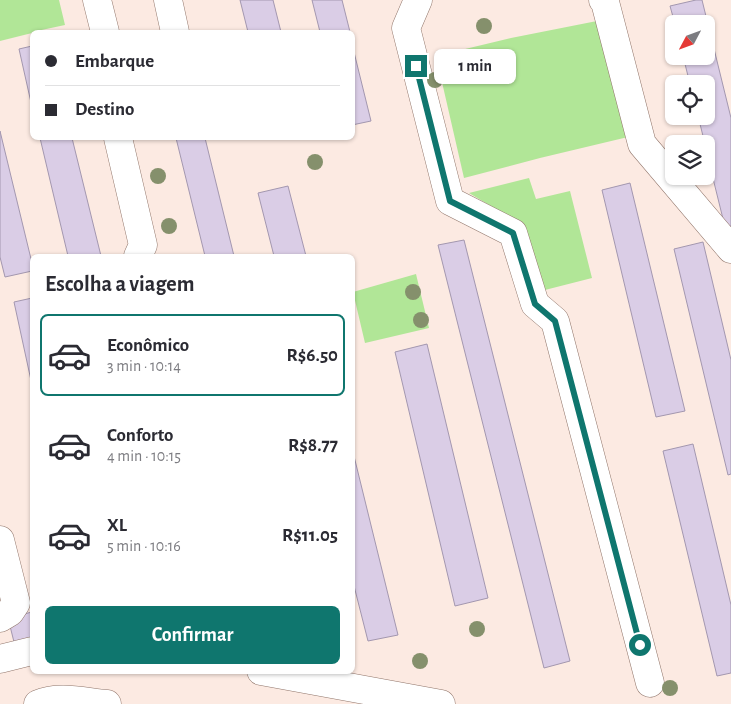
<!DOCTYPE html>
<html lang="pt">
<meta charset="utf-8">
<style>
:root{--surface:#fff;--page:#f2f2f3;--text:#2b2b33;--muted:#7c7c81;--line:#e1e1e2;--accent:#0f766e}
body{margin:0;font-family:"Alegreya Sans",sans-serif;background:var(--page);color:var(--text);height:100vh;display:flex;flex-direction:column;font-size:19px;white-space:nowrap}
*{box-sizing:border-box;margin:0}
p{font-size:16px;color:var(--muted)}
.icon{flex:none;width:28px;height:28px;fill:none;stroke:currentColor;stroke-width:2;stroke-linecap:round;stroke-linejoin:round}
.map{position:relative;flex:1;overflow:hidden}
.sheet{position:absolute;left:30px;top:254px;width:325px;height:420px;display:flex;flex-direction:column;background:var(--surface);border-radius:8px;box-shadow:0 1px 4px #0004}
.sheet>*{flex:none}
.guide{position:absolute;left:30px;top:30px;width:325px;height:110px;border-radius:8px;box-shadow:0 1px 4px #0004;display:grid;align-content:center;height:110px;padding:0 15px;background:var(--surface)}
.needle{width:32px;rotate:229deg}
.tools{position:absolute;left:665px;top:15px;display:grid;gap:10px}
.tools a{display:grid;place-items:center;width:50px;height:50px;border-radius:8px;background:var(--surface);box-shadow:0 1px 4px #0004;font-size:25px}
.end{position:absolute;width:22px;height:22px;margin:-11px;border:6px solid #0f766e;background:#fff;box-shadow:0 0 0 2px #fff}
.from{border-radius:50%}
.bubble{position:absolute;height:35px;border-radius:8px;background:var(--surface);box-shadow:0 1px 4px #0004;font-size:16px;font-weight:600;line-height:35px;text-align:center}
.guide b{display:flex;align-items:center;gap:18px;height:48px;font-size:19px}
.guide b+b{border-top:1px solid var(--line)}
.guide i{width:12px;height:12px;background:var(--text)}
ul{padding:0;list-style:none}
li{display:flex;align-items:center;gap:15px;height:82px;margin:0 10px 8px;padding:0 5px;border:2px solid transparent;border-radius:8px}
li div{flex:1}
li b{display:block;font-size:19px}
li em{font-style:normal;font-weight:600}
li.current{border-color:var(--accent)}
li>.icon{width:45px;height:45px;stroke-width:1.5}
h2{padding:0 15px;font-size:22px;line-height:60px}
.primary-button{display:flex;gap:10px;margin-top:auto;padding:10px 15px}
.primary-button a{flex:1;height:58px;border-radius:8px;background:var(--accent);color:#fff;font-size:20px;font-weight:600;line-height:58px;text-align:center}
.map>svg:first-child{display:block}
.green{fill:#b1e697}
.building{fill:#dacde6;stroke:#a397af}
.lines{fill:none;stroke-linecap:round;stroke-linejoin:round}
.minor-casing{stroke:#91766b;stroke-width:29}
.minor{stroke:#fff;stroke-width:28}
.tree{fill:#85906c}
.route{stroke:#0f766e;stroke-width:6}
</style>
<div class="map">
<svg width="731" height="704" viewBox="0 0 731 704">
<rect width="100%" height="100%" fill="#fceae2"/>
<path class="green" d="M 0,0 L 59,0 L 65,25 L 32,32 L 32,33 L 0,41 Z
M 602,20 L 628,137 L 540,158 L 464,178 L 436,56 L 511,38 Z
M 529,178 L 536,199 L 570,191 L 592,278 L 541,291 L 521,224 L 469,193 Z
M 416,274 L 429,328 L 365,343 L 353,292 Z"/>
<path class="building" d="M 240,0 L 273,0 L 281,32 L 248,32 Z
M 312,0 L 342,0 L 350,32 L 320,32 Z
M 696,0 L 702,0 L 731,118 L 731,226 L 725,227 L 706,150 L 706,144 L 705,144 L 698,116 L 706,116 L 706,84 L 690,84 L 683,56 L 706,56 L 706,24 L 675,24 L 670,6 Z
M 352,44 L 371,121 L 352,125 Z
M 32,46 L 32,107 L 19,49 Z
M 0,131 L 32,263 L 32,271 L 5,277 L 0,257 Z
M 40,138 L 72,138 L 101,256 L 68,256 Z
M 176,138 L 205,138 L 234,256 L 205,256 Z
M 630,183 L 685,411 L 656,417 L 602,190 Z
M 288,186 L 306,256 L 274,256 L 258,193 Z
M 464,240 L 570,661 L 544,668 L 438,245 Z
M 703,242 L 731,360 L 731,474 L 728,475 L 674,249 Z
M 32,298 L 32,385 L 14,302 Z
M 427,344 L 488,598 L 455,606 L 395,352 Z
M 693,444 L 731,605 L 731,673 L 717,676 L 663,451 Z
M 352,448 L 398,635 L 368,641 L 352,578 Z
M 32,612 L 32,637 L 14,642 L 8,618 Z"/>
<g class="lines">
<g class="minor-casing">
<path id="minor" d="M 97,0 L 105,32
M 168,0 L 175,32
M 418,0 L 406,28 L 450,201 L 513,233 L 535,304 L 555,321 L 650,683
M 603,0 L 605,2 L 642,144 L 731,249
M 118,138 L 143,245 L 138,256
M 0,540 L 16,603 L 10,612 L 0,618
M 0,659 L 32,651
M 261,671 L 441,704
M 38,704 C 59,695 84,702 107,704"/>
</g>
<use href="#minor" class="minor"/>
</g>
<g class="tree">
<circle cx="484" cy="26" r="8"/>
<circle cx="435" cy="80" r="8"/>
<circle cx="315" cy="162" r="8"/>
<circle cx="158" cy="176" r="8"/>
<circle cx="169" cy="226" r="8"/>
<circle cx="413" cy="292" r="8"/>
<circle cx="421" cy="320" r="8"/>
<circle cx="477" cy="629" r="8"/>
<circle cx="420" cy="661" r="8"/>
<circle cx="670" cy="688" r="8"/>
</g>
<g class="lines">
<path class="route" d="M 416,66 L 450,201 L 513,233 L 535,304 L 555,321 L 640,645"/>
</g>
</svg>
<div class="tools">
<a><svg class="needle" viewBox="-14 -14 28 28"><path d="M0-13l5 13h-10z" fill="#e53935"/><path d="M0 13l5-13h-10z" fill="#7c7c81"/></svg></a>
<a><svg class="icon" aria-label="locate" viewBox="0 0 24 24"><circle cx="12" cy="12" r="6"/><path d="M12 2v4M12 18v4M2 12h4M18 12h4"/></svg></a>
<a><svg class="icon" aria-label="layers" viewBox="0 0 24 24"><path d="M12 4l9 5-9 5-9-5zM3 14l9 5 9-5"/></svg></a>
</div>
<i class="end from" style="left:640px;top:645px"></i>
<i class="end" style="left:416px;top:66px"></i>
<div class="bubble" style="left:434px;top:49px;width:82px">1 min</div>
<div class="guide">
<b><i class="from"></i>Embarque</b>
<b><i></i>Destino</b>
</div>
<section class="sheet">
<h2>Escolha a viagem</h2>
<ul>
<li class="current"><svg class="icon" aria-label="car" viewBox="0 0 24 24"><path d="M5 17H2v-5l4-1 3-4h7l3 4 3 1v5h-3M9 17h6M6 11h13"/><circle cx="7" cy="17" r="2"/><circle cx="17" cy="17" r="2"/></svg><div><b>Econômico</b><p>3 min · 10:14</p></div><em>R$6.50</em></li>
<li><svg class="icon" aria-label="car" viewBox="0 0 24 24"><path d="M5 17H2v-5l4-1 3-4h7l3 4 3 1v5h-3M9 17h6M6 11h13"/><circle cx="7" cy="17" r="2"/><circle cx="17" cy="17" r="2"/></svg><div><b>Conforto</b><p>4 min · 10:15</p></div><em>R$8.77</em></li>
<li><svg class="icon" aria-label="car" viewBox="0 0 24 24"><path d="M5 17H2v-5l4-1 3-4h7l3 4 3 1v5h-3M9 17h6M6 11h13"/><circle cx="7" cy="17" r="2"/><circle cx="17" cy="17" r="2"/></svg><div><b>XL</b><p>5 min · 10:16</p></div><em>R$11.05</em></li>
</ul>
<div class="primary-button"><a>Confirmar</a></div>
</section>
</div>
